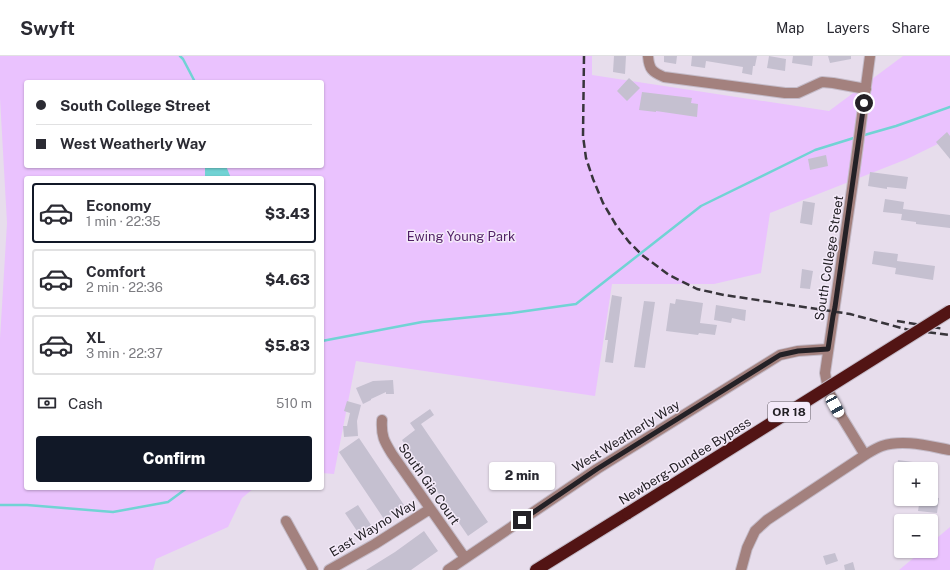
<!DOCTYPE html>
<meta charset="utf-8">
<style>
:root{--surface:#fff;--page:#f7f7f7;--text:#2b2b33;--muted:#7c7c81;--line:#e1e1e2;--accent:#111827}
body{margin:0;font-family:"Public Sans",sans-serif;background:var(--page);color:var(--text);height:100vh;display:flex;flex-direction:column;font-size:15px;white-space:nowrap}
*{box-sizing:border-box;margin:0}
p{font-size:13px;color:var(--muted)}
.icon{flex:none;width:22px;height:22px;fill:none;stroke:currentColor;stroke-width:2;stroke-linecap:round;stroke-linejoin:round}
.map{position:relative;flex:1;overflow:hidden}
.panel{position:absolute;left:24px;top:120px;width:300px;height:314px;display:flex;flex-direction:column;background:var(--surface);border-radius:4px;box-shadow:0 1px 3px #0004}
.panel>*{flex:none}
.hud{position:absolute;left:24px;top:24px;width:300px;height:88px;border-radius:4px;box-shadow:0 1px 3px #0004;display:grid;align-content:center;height:88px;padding:0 12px;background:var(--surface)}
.fabs{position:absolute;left:894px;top:406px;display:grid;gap:8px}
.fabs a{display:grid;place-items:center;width:44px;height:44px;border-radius:4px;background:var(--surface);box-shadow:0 1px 3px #0004;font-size:20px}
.end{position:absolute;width:18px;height:18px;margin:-9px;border:5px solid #242126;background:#fff;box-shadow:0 0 0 2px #fff}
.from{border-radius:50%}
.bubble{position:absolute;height:28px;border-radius:4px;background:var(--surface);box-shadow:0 1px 3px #0004;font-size:13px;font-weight:800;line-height:28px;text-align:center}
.car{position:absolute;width:12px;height:24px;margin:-12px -6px;border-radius:5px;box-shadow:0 0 3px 1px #0007;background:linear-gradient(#fff 24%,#345 0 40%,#fff 0 76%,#345 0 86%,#fff 0)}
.hud b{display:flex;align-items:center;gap:14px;height:38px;font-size:15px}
.hud b+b{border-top:1px solid var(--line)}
.hud i{width:10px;height:10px;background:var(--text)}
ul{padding:7px 0 0;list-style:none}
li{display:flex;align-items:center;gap:12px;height:60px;margin:0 8px 6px;padding:0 4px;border:2px solid var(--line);border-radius:4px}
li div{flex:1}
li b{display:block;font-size:15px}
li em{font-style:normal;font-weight:800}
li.selected{border-color:var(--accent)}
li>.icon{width:36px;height:36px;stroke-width:1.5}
.pay{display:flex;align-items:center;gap:10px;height:44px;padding:0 12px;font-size:15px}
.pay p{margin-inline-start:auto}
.button{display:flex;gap:8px;margin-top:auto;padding:8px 12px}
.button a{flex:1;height:46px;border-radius:4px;background:var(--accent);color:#fff;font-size:16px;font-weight:800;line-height:46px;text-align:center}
header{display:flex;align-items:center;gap:24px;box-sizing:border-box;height:56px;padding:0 20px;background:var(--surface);border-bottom:1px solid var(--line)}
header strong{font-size:19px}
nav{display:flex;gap:22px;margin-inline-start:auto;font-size:14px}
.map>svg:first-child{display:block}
.green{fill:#eac2fe;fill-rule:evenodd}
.water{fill:#71d3d4}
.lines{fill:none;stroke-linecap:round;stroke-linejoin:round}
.stream{stroke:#71d3d4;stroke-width:2.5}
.building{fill:#c5c0d0}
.minor-casing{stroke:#c4bbc8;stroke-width:12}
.highway-casing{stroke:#c4bbc8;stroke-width:14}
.minor{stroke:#a3817e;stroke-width:10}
.highway{stroke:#521414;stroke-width:12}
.rail{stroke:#38353b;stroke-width:2.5;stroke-dasharray:8 4;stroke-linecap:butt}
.highway-bridge-casing{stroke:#c4bbc8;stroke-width:14;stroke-linecap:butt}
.highway-bridge{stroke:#521414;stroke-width:12}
.route{stroke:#242126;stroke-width:5}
.labels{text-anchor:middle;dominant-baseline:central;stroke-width:3;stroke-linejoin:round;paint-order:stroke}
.shield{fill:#f4eaf9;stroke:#625d65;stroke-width:1}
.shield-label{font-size:12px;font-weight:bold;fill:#242126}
.park-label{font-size:13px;fill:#501f64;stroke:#f4eaf9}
.street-label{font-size:13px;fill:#242126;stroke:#f4eaf9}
</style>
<header>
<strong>Swyft</strong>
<nav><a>Map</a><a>Layers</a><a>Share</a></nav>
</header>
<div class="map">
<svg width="950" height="514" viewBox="0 0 950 514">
<rect width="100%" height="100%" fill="#e7ddec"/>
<path class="green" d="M 0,0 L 592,0 L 592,19 L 829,55 L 903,0 L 950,0 L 950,82 L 907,103 L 770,157 L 761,217 L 714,228 L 612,228 L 595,340 L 356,305 L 334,418 L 322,417 L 322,122 L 26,122 L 26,432 L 254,432 L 242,442 L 228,471 L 156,503 L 153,514 L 0,514 L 0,283 L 7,167 L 0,42 ZM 26,26 L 322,26 L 322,110 L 26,110 Z
M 950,471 L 950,514 L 899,514 L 922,495 L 931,495 L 931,487 Z"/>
<path class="water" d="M 205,110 L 226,110 L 231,122 L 205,122 Z"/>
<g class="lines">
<path class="stream" d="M 180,0 L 183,3 L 195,26
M 861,80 L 896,70 L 950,51
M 322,285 L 422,266 L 512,257 L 576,248 L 701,150 L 815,94 L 857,81
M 0,449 L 27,449 L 113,456 L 168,446 L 187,432"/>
</g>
<path class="building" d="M 614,0 L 626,0 L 625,18 L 613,16 Z
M 664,0 L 677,0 L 676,8 L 664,6 Z
M 692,0 L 757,0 L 755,10 L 753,10 L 752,19 L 742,17 L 743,11 L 706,5 L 705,12 L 691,10 Z
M 769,0 L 786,3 L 785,15 L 767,12 Z
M 793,0 L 813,0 L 812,10 L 792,7 Z
M 828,0 L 851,0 L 851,3 L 830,7 Z
M 629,22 L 640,32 L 627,45 L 617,35 Z
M 642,36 L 692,42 L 691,47 L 698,48 L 697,61 L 656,55 L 656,56 L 639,54 Z
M 947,76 L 950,80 L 950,103 L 936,86 Z
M 826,99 L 828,110 L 810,114 L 808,103 Z
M 870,116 L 908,121 L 906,133 L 887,131 L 887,133 L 868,130 Z
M 885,143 L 904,146 L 903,153 L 950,159 L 950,172 L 916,168 L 916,166 L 901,164 L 902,158 L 883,156 Z
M 803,145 L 815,147 L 812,169 L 800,167 Z
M 874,195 L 898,198 L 897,205 L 935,210 L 933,224 L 895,218 L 896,212 L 872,208 Z
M 802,213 L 813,215 L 810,233 L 800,232 Z
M 612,239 L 622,241 L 613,307 L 605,306 L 608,284 L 605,284 Z
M 676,243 L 703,247 L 700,267 L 717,269 L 715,279 L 699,277 L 698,279 L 666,275 L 670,247 L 675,248 Z
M 644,245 L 655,246 L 645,312 L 634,311 Z
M 716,249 L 746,254 L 745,265 L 732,262 L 731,267 L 714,264 Z
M 393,324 L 394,338 L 386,338 L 386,336 L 371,343 L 371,344 L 363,348 L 356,332 L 373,325 Z
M 347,345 L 361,349 L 357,365 L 358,380 L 344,381 L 343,370 L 347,370 L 350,357 L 344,355 Z
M 430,353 L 434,359 L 421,368 L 488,466 L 468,480 L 402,384 L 415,374 L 410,367 Z
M 359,382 L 404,449 L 384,463 L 339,396 Z
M 898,404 L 913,406 L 912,413 L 897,413 Z
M 931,441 L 939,442 L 937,457 L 918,455 L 920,443 L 931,443 Z
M 358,449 L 371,469 L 359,478 L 345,457 Z
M 424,475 L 438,495 L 411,514 L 366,514 L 395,496 Z
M 835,497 L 838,505 L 826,509 L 823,500 Z
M 853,506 L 855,514 L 845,514 L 844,509 Z"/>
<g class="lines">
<g class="minor-casing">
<path id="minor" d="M 648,0 C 649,13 652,16 664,21 L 785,37 L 798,37 L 822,26 L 833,27 L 866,33
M 382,364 C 381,380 384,385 392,398 L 465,502
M 865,399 L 835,350 L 828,333 L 825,317 L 853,126 L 870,0
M 286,465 L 313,514
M 329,514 L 375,488 L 430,453
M 448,514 L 597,413 L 780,299 L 798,295 L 828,293
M 741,514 L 747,492 L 755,475 L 767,464 L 865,399 C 870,396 876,392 882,390 C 903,383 928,390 950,394"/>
</g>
<g class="highway-casing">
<path id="highway" d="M 536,514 L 628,457"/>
</g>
<use href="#minor" class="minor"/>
<use href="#highway" class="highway"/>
<path class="rail" d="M 584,0 L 583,80 L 586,102 L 593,123 L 603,147 L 616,169 L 629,186 L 642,199 L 669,219 L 697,233 L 724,239 L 850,258 L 909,274 L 950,279
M 897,265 L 944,273"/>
<g class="highway-bridge-casing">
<path id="highway-bridge" d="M 628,457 L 950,255"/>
</g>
<use href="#highway-bridge" class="highway-bridge"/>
</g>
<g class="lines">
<path class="route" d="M 522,464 L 597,413 L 780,299 L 798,295 L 828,293 L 833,260 L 835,251 L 864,47"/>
</g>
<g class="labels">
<rect class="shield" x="768" y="346" width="42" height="20" rx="3"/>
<g class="shield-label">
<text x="789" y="356">OR 18</text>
</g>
<g class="park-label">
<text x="461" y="180">Ewing Young Park</text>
</g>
<g class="street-label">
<text transform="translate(829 202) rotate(-81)">South College Street</text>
<text transform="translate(626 380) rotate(-32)">West Weatherly Way</text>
<text transform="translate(685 405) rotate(-32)">Newberg-Dundee Bypass</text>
<text transform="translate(429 428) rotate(55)">South Gia Court</text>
<text transform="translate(373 472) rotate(-31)">East Wayno Way</text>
</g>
</g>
</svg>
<div class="fabs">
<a>+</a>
<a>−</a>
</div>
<i class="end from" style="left:864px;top:47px"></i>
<i class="end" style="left:522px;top:464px"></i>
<div class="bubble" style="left:489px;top:406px;width:66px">2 min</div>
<i class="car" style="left:835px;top:350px;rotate:151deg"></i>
<div class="hud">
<b><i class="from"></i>South College Street</b>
<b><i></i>West Weatherly Way</b>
</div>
<section class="panel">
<ul>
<li class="selected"><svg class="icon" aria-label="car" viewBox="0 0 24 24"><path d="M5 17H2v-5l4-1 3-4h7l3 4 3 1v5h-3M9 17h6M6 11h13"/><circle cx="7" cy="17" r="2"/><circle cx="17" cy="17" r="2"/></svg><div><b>Economy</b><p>1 min · 22:35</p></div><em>$3.43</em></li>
<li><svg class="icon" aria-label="car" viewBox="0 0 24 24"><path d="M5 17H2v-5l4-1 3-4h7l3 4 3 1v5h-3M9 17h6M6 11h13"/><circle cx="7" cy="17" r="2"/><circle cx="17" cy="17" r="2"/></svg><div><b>Comfort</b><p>2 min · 22:36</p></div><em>$4.63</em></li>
<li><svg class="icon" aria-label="car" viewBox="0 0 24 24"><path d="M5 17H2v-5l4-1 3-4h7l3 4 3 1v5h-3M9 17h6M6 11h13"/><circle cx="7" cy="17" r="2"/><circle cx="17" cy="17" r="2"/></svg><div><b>XL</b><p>3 min · 22:37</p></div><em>$5.83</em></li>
</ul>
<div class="pay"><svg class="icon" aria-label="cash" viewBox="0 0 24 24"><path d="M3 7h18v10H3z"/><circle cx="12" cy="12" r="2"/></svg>Cash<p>510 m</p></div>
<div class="button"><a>Confirm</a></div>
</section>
</div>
